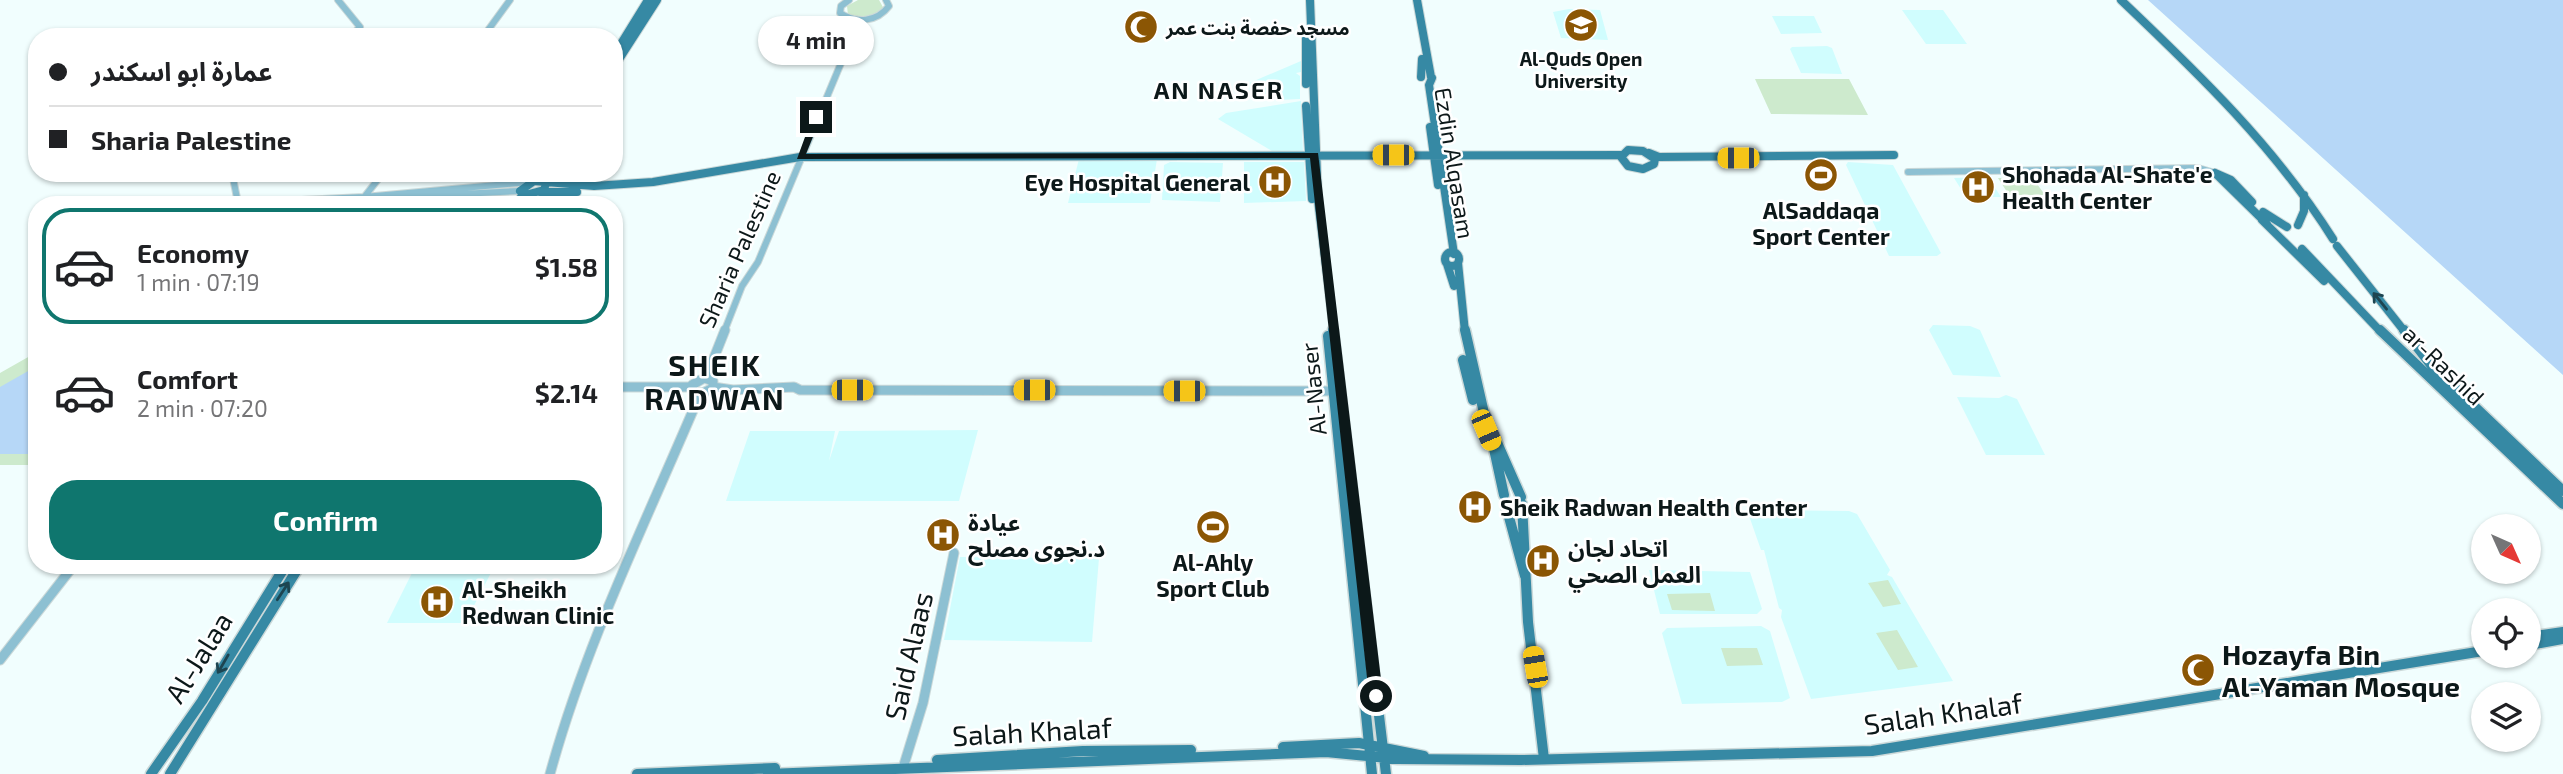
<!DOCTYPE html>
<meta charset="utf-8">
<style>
:root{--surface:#fff;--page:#f6f6f6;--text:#202124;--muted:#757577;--line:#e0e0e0;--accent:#0f766e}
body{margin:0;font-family:"Exo 2","Noto Sans Arabic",sans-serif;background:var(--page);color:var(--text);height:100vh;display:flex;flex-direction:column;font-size:26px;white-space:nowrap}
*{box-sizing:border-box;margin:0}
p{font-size:23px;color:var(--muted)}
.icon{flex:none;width:38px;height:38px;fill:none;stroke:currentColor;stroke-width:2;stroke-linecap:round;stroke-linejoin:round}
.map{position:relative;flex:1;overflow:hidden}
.details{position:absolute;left:28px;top:196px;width:595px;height:378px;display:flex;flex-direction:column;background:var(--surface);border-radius:28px;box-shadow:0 2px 5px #0004}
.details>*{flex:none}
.guide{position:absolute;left:28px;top:28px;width:595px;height:154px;border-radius:28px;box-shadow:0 2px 5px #0004;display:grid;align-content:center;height:154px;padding:0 21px;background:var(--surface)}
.needle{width:46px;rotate:135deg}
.buttons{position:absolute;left:2471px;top:514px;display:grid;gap:14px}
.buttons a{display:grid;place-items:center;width:70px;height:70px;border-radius:50%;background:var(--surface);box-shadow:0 2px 5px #0004;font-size:35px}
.end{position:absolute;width:32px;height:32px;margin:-16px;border:9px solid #0c1819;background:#fff;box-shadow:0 0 0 4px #fff}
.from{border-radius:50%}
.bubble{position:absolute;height:49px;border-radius:24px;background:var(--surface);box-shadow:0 2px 5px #0004;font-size:23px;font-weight:700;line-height:49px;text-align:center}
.car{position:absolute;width:21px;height:42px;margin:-21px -10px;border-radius:9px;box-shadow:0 0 5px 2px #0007;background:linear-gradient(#f5c518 24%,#345 0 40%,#f5c518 0 76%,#345 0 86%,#f5c518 0)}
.guide b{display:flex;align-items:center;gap:24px;height:66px;font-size:26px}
.guide b+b{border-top:2px solid var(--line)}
.guide i{width:18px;height:18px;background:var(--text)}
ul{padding:12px 0 0;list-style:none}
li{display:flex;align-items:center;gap:21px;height:116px;margin:0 14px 10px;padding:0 7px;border:4px solid transparent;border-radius:28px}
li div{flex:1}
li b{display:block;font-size:26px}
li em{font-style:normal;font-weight:700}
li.current{border-color:var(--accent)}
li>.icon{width:63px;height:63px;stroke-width:1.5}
.button{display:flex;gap:14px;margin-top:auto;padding:14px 21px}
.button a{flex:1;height:80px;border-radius:28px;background:var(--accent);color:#fff;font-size:28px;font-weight:700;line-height:80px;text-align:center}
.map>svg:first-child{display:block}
.built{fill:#d0fdfe}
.green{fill:#cdeacd}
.water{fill:#b6d7f7}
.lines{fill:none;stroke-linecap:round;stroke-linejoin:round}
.minor-far1-casing{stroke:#ccd9d9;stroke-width:8}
.minor-casing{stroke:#ccd9d9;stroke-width:11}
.major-far1-casing{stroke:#ccd9d9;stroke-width:10}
.major-casing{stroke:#ccd9d9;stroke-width:13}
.minor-far1{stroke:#8dc0d2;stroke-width:6}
.minor{stroke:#8dc0d2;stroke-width:9}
.major-far1{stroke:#3689a4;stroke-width:8}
.major{stroke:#3689a4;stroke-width:10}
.oneway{stroke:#1d4551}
.route{fill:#0c1819}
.labels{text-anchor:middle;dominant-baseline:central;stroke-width:5;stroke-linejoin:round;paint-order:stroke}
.far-poi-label{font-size:19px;font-weight:bold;fill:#0c1819;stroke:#fff;text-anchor:start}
.street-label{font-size:23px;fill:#0c1819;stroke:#fff}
.poi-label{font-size:23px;font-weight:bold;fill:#0c1819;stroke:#fff;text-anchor:start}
.far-district-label{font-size:24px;font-weight:bold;letter-spacing:2px;fill:#0c1819;stroke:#fff}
.near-poi-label{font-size:28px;font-weight:bold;fill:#0c1819;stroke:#fff;text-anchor:start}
.near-street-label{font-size:28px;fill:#0c1819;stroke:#fff}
.district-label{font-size:30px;font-weight:bold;letter-spacing:2px;fill:#0c1819;stroke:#fff}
</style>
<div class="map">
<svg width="2563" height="774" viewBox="0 0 2563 774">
<rect width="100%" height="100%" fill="#f1fefe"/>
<path class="built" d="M 1569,9 L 1600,10 L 1608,40 L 1561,38 L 1553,12 Z
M 1902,10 L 1943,10 L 1967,44 L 1926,44 Z
M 1772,16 L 1814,16 L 1822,33 L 1781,34 Z
M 1827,46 L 1832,48 L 1842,74 L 1801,73 L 1790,49 L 1792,47 Z
M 1301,61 L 1301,72 L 1296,73 L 1300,76 L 1300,99 L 1278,100 L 1247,84 Z
M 1301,101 L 1303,153 L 1272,151 L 1218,119 L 1226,113 Z
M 1079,159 L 1157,159 L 1150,203 L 1068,203 Z
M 1170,162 L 1223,163 L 1220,202 L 1162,200 L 1164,165 Z
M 1244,162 L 1304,162 L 1306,201 L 1244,203 Z
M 1848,162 L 1893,165 L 1941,253 L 1937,256 L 1889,256 L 1846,165 Z
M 1988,177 L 2001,197 L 1966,197 L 1954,178 Z
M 1933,325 L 1970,326 L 1980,330 L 2001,377 L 1953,375 L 1929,330 Z
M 2006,395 L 2017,399 L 2045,455 L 1986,455 L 1957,397 L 1999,398 Z
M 978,430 L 959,501 L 726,501 L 750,431 L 835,431 L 829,461 L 839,431 Z
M 1747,510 L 1849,511 L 1857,514 L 1890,570 L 1887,575 L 1892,577 L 1953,681 L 1811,699 L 1781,617 L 1782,610 L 1779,608 L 1764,550 L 1761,550 Z
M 960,557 L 1099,558 L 1092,642 L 944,640 Z
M 416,565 L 495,565 L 465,623 L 387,623 Z
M 1649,570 L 1750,572 L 1762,609 L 1757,614 L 1660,614 Z
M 1761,626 L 1770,631 L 1790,698 L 1782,702 L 1682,704 L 1662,633 L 1667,628 Z"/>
<path class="green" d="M 858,0 L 879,0 L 884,9 C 872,18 862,18 848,15 L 847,6 Z
M 1755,79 L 1849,79 L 1868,115 L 1771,114 Z
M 2032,177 L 2045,195 L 2009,195 L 1998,178 Z
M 37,352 L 37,465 L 0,465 L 0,373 Z
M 1888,580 L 1901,604 L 1883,607 L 1868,583 Z
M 1710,593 L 1715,611 L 1672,610 L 1667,594 Z
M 1897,630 L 1918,667 L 1898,670 L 1876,633 Z
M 1721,648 L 1757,648 L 1763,665 L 1727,666 Z"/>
<path class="water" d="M 2148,0 L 2563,0 L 2563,375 Z
M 37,366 L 37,454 L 0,454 L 0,387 Z"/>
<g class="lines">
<g class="minor-far1-casing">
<path id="minor-far1" d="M 338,0 L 360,27 L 350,37
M 849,0 L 841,6 L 840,13 C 856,24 877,22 889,6 L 886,0
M 483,37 L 510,0
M 1908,172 L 2198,168 L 2215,173
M 232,173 L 238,203 L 364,197 L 529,182
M 381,198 L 520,191
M 358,205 L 383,173
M 724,332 L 742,286 L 758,262 L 859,20"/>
</g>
<g class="minor-casing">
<path id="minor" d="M 704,378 L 713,381 L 713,388 L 703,393 L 693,392 L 692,385 Z
M 706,378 L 725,330
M 614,387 L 691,387
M 713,387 L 733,390 L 794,387 L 800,390 L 1333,391
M 0,660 L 74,565
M 903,768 L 923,703 L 954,553
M 550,774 C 586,642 647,520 700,394"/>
</g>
<g class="major-far1-casing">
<path id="major-far1" d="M 1310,0 L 1318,200 L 1334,332
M 1417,0 L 1431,77
M 2121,0 C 2199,74 2275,147 2333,239
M 1306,33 L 1306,84
M 614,55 L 648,0
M 614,67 L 657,0
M 1421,77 L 1422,59
M 1432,78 L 1429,85 L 1454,254
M 1306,106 L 1312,199
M 1430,127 L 1438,185
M 1628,150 L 1643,151 L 1655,159 L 1654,164 L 1643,169 L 1628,166 L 1621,157 Z
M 1649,153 L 1659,157 L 1894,155
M 2215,173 L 2267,224
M 2215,173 L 2231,180 L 2252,202
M 546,183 L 544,190 L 525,195 L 520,191 L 534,181 L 594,186 L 653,182 L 800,157 L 1621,155
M 540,192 L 577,192
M 518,205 L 522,194
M 2263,212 L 2287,227
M 2262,220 L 2324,281
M 2298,225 L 2304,211 L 2304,195
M 2337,246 L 2405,332
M 2302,249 L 2381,332
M1445 259a7 7 0 1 1 14 0a7 7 0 1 1-14 0Z
M 1458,263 L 1465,332
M 1447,264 L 1454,286"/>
</g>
<g class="major-casing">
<path id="major" d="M 1333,330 L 1386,774
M 1465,330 L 1484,413 L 1521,497
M 2380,330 L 2563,504
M 2404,330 L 2432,366 L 2563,491
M 1328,336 L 1372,774
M 1463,360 L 1473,400
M 1494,449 L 1504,495
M 1522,504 L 1528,622 L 1544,759
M 1506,506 L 1525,576
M 2529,637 L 2563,632
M 2529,645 L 2563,639
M 1283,747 L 1359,743 L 1424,756
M 937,760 L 1083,751 L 1191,750
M 151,774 L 202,701 L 286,565
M 170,774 L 300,565
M 637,774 L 775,768
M 768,774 L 1326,752 L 1398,759 L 1521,760 L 1872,751 L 2483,651"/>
</g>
<use href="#minor-far1" class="minor-far1"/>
<use href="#minor" class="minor"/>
<use href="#major-far1" class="major-far1"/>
<use href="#major" class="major"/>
</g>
<defs><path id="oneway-shaft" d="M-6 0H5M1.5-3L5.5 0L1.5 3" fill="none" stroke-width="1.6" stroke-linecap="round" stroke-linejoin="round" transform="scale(1.75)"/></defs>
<g class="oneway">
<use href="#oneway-shaft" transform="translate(2380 301) rotate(-129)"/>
<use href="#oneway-shaft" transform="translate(283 591) rotate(-57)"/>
<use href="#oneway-shaft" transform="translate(223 664) rotate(120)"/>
</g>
<path class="route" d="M 813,115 L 821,117 L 806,154 L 1318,153 L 1383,696 L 1381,700 L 1376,702 L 1369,696 L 1310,158 L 797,159 Z"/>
<defs>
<g id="university-disc" transform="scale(1.75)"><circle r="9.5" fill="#8b5604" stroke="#fff"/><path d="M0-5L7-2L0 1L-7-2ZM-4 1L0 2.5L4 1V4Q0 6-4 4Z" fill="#fff"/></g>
<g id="mosque-disc" transform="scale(1.75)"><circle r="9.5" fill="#8b5604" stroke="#fff"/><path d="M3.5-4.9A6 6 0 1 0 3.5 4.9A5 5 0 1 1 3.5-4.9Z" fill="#fff"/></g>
<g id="stadium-disc" transform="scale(1.75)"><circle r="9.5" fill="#8b5604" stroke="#fff"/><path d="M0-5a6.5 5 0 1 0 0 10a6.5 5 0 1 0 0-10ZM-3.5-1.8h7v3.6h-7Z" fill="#fff"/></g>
<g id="hospital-disc" transform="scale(1.75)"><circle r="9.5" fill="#8b5604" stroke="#fff"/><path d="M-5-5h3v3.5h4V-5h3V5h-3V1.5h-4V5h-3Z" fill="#fff"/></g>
</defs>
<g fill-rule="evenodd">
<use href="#university-disc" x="1581" y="25"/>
<use href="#mosque-disc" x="1141" y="27"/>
<use href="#stadium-disc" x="1821" y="175"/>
<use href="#hospital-disc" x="1275" y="182"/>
<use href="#hospital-disc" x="1978" y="187"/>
<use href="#hospital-disc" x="1475" y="507"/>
<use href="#stadium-disc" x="1213" y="527"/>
<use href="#hospital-disc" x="943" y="535"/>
<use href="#hospital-disc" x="1543" y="561"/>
<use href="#hospital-disc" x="437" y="602"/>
<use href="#mosque-disc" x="2198" y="670"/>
</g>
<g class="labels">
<g class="far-poi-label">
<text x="1166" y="27">مسجد حفصة بنت عمر</text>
<text x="1581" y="58" text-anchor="middle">Al-Quds Open<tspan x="1581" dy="22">University</tspan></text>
</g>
<g class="street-label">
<text transform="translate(1455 163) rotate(81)">Ezdin Alqasam</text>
<text transform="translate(739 249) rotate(-66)">Sharia Palestine</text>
<text transform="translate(2444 365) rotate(44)">ar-Rashid</text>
<text transform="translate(1313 389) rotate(-96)">Al-Naser</text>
</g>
<g class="poi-label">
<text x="2002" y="174">Shohada Al-Shate'e<tspan x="2002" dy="26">Health Center</tspan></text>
<text x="1250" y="182" text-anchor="end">Eye Hospital General</text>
<text x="1821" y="210" text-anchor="middle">AlSaddaqa<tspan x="1821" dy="26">Sport Center</tspan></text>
<text x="1500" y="507">Sheik Radwan Health Center</text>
<text x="968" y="522">عيادة<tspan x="968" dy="26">د.نجوى مصلح</tspan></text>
<text x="1568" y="548">اتحاد لجان<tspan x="1568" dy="26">العمل الصحي</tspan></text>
<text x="1213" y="562" text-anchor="middle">Al-Ahly<tspan x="1213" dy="26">Sport Club</tspan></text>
<text x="462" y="589">Al-Sheikh<tspan x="462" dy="26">Redwan Clinic</tspan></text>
</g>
<g class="far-district-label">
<text x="1219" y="89">AN NASER</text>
</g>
<g class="near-poi-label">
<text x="2222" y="654">Hozayfa Bin<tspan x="2222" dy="32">Al-Yaman Mosque</tspan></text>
</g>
<g class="near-street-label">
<text transform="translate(908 656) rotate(-77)">Said Alaas</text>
<text transform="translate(198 657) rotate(-58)">Al-Jalaa</text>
<text transform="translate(1943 713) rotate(-8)">Salah Khalaf</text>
<text transform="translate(1032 731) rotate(-3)">Salah Khalaf</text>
</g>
<g class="district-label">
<text x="715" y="364">SHEIK<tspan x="715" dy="34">RADWAN</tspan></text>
</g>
</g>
</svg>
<div class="buttons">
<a><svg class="needle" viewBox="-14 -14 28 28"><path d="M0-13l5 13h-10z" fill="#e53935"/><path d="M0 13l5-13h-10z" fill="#757577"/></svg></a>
<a><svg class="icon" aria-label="locate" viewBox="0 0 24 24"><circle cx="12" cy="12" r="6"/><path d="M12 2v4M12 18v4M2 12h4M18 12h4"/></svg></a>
<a><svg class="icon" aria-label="layers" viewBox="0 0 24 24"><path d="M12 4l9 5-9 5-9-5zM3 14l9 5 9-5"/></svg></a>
</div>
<i class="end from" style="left:1376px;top:696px"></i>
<i class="end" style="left:816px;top:117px"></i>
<div class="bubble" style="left:758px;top:16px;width:116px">4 min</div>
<i class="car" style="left:1393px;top:155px;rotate:270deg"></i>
<i class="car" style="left:1738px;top:158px;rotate:270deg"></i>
<i class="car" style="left:852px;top:390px;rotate:90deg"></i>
<i class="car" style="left:1034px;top:390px;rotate:270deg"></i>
<i class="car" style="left:1184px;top:391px;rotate:270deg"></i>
<i class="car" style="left:1486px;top:430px;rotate:157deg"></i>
<i class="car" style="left:1535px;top:667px;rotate:350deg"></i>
<div class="guide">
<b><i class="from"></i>عمارة ابو اسكندر</b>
<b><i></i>Sharia Palestine</b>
</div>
<section class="details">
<ul>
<li class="current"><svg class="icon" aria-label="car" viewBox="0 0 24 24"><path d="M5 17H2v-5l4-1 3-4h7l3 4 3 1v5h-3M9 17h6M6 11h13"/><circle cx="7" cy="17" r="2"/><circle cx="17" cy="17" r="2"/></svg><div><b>Economy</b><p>1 min · 07:19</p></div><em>$1.58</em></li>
<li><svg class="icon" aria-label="car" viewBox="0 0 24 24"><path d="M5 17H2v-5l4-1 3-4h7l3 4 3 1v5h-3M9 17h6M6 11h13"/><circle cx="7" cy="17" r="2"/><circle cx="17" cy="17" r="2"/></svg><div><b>Comfort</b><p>2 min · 07:20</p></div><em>$2.14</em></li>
</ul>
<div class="button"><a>Confirm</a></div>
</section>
</div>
